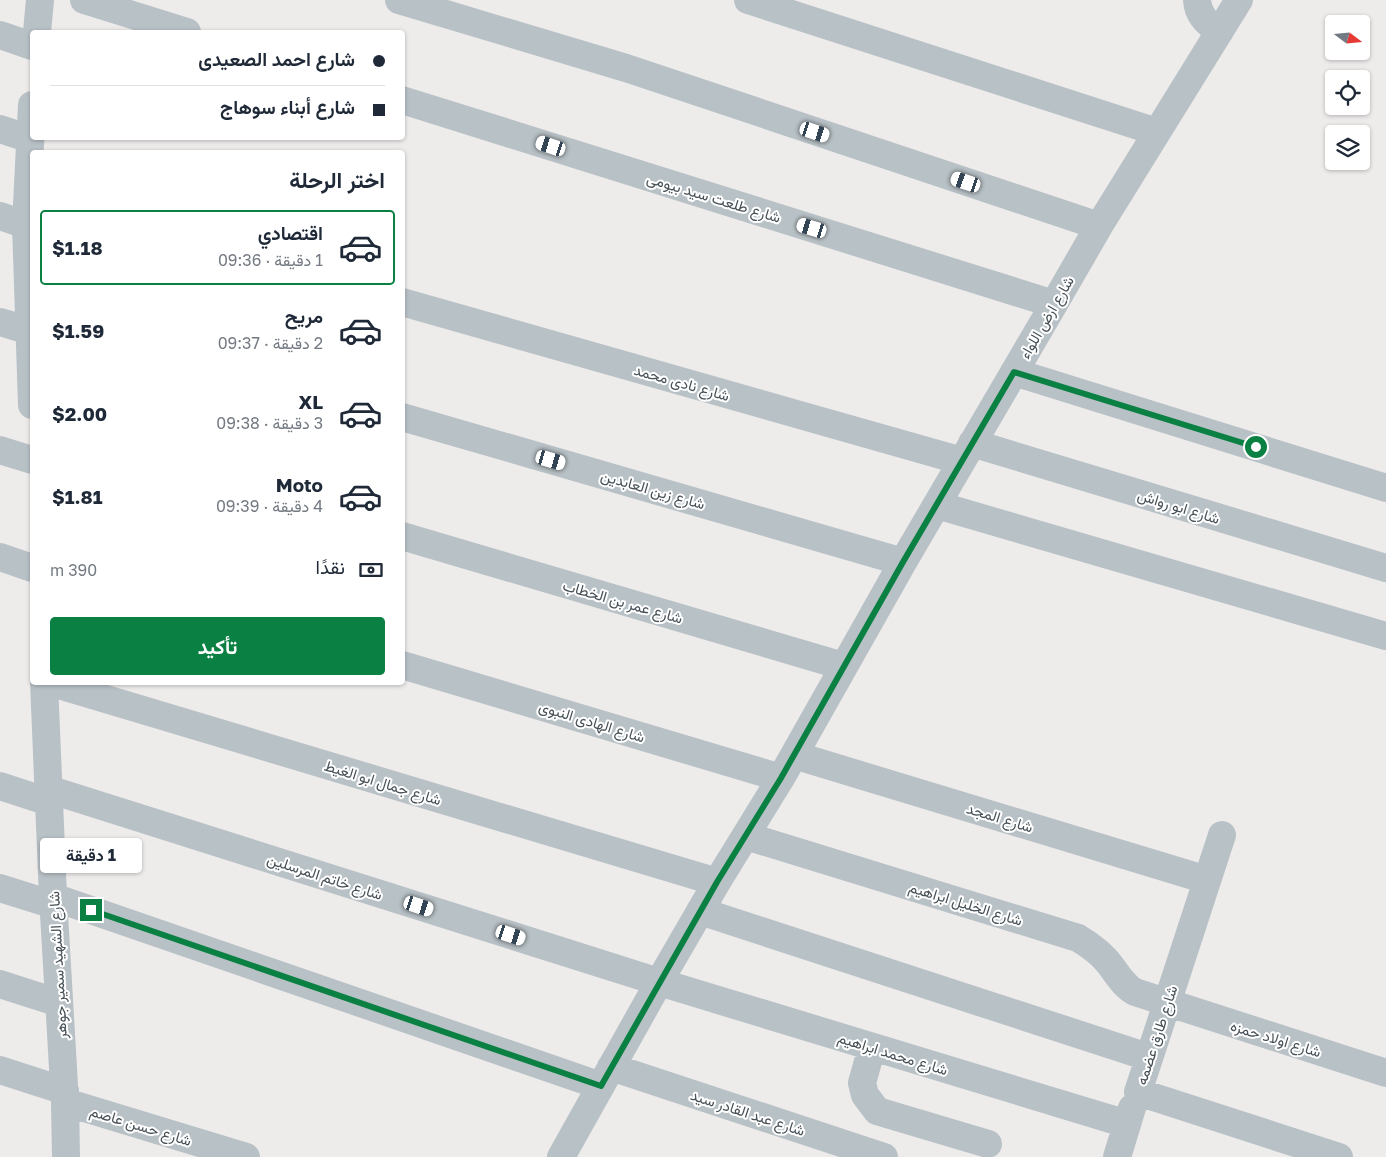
<!DOCTYPE html>
<html lang="ar">
<meta charset="utf-8">
<style>
:root{--surface:#fff;--page:#f2f2f3;--text:#1f2937;--muted:#747a83;--line:#e0e1e3;--accent:#0b8043}
body{margin:0;font-family:"Golos Text",Vazirmatn,sans-serif;background:var(--page);color:var(--text);direction:rtl;height:100vh;display:flex;flex-direction:column;font-size:19px;white-space:nowrap}
*{box-sizing:border-box;margin:0}
p{font-size:16px;color:var(--muted)}
.icon{flex:none;width:28px;height:28px;fill:none;stroke:currentColor;stroke-width:2;stroke-linecap:round;stroke-linejoin:round}
.map{position:relative;flex:1;overflow:hidden;direction:ltr}
.side{position:absolute;left:30px;top:150px;width:375px;height:535px;display:flex;flex-direction:column;background:var(--surface);border-radius:5px;box-shadow:0 1px 4px #0004;direction:rtl}
.side>*{flex:none}
.banner{position:absolute;left:30px;top:30px;width:375px;height:110px;border-radius:5px;box-shadow:0 1px 4px #0004;direction:rtl;display:grid;align-content:center;height:110px;padding:0 20px;background:var(--surface)}
.needle{width:32px;rotate:106deg}
.fabs{position:absolute;left:1325px;top:15px;display:grid;gap:10px}
.fabs a{display:grid;place-items:center;width:45px;height:45px;border-radius:5px;background:var(--surface);box-shadow:0 1px 4px #0004;font-size:25px}
.end{position:absolute;width:22px;height:22px;margin:-11px;border:6px solid #0b8043;background:#fff;box-shadow:0 0 0 2px #fff}
.from{border-radius:50%}
.bubble{position:absolute;height:35px;border-radius:5px;background:var(--surface);box-shadow:0 1px 4px #0004;font-size:16px;font-weight:700;line-height:35px;text-align:center;direction:rtl}
.car{position:absolute;width:15px;height:30px;margin:-15px -8px;border-radius:6px;box-shadow:0 0 4px 1px #0007;background:linear-gradient(#fff 24%,#345 0 40%,#fff 0 76%,#345 0 86%,#fff 0)}
.banner b{display:flex;align-items:center;gap:18px;height:48px;font-size:19px}
.banner b+b{border-top:1px solid var(--line)}
.banner i{width:12px;height:12px;background:var(--text)}
ul{padding:0;list-style:none}
li{display:flex;align-items:center;gap:15px;height:75px;margin:0 10px 8px;padding:0 10px;border:2px solid transparent;border-radius:5px}
li div{flex:1}
li b{display:block;font-size:19px}
li em{font-style:normal;font-weight:700}
li.active{border-color:var(--accent)}
li>.icon{width:45px;height:45px;stroke-width:1.5}
h2{padding:0 20px;font-size:22px;line-height:60px}
.pay{display:flex;align-items:center;gap:12px;height:55px;padding:0 20px;font-size:19px}
.pay p{margin-inline-start:auto}
.action{display:flex;gap:10px;margin-top:auto;padding:10px 20px}
.action a{flex:1;height:58px;border-radius:5px;background:var(--accent);color:#fff;font-size:20px;font-weight:700;line-height:58px;text-align:center}
.map>svg:first-child{display:block}
.lines{fill:none;stroke-linecap:round;stroke-linejoin:round}
.street{stroke:#b8c1c6;stroke-width:28}
.route{stroke:#0b8043;stroke-width:6}
.labels{text-anchor:middle;dominant-baseline:central;stroke-width:4;stroke-linejoin:round;paint-order:stroke}
.street-label{font-size:15px;fill:#465056;stroke:#fff}
</style>
<div class="map">
<svg width="1386" height="1157" viewBox="0 0 1386 1157">
<rect width="100%" height="100%" fill="#eeebeb"/>
<g class="lines">
<path class="street" d="M 84,0 L 187,32
M 399,0 L 626,68 L 1099,226
M 748,0 L 1157,132
M 1197,0 C 1198,15 1207,24 1220,31
M 37,32 L 40,0
M 0,35 L 32,46
M 402,100 L 1054,304
M 32,105 L 26,225 L 32,405
M 0,129 L 30,139
M 0,216 L 26,225
M 402,302 L 962,461
M 0,322 L 30,331
M 1014,372 L 1386,488
M 402,417 L 903,562
M 972,443 L 1386,568
M 0,450 L 32,460
M 937,505 L 1386,636
M 402,536 L 843,666
M 0,557 L 32,568
M 402,665 L 781,778
M 44,682 L 53,897 L 65,1102 L 66,1157
M 49,682 L 717,882
M 794,755 L 1207,880
M 0,786 L 49,802
M 48,789 L 659,982 L 1127,1124
M 1222,835 L 1138,1092 L 1339,1157
M 746,836 L 1078,938 C 1088,944 1098,951 1106,960 C 1116,971 1122,985 1135,992 L 1386,1073
M 0,888 L 54,905
M 53,897 L 601,1086
M 700,911 L 1148,1057
M 0,984 L 59,1003
M 872,1047 L 862,1083 L 865,1095 L 877,1111 L 988,1144
M 611,1067 L 884,1157
M 0,1070 L 65,1091
M 65,1102 L 246,1157
M 561,1157 L 659,982 L 717,882 L 781,778 L 903,562 L 1054,304 L 1099,226 L 1239,0
M 1117,1157 L 1132,1108"/>
</g>
<g class="lines">
<path class="route" d="M 91,910 L 601,1086 L 717,882 L 781,778 L 903,562 L 1014,372 L 1256,447"/>
</g>
<g class="labels">
<g class="street-label">
<text transform="translate(714 197) rotate(17)">شارع طلعت سيد بيومى</text>
<text transform="translate(1046 317) rotate(-60)">شارع ارض اللواء</text>
<text transform="translate(682 382) rotate(16)">شارع نادى محمد</text>
<text transform="translate(653 489) rotate(16)">شارع زين العابدين</text>
<text transform="translate(1179 506) rotate(17)">شارع ابو رواش</text>
<text transform="translate(623 601) rotate(16)">شارع عمر بن الخطاب</text>
<text transform="translate(592 721) rotate(17)">شارع الهادى النبوى</text>
<text transform="translate(383 782) rotate(17)">شارع جمال ابو الغيط</text>
<text transform="translate(1000 817) rotate(17)">شارع المجد</text>
<text transform="translate(325 876) rotate(18)">شارع خاتم المرسلين</text>
<text transform="translate(966 903) rotate(17)">شارع الخليل ابراهيم</text>
<text transform="translate(57 965) rotate(-93)">شارع الشهيد سمير جوهر</text>
<text transform="translate(1156 1035) rotate(-72)">شارع طارق عضمه</text>
<text transform="translate(1276 1038) rotate(17)">شارع اولاد حمزه</text>
<text transform="translate(893 1053) rotate(17)">شارع محمد ابراهيم</text>
<text transform="translate(748 1112) rotate(18)">شارع عبد القادر سيد</text>
<text transform="translate(141 1125) rotate(17)">شارع حسن عاصم</text>
</g>
</g>
</svg>
<div class="fabs">
<a><svg class="needle" viewBox="-14 -14 28 28"><path d="M0-13l5 13h-10z" fill="#e53935"/><path d="M0 13l5-13h-10z" fill="#747a83"/></svg></a>
<a><svg class="icon" aria-label="locate" viewBox="0 0 24 24"><circle cx="12" cy="12" r="6"/><path d="M12 2v4M12 18v4M2 12h4M18 12h4"/></svg></a>
<a><svg class="icon" aria-label="layers" viewBox="0 0 24 24"><path d="M12 4l9 5-9 5-9-5zM3 14l9 5 9-5"/></svg></a>
</div>
<i class="end from" style="left:1256px;top:447px"></i>
<i class="end" style="left:91px;top:910px"></i>
<div class="bubble" style="left:40px;top:838px;width:102px">1 دقيقة</div>
<i class="car" style="left:815px;top:132px;rotate:108deg"></i>
<i class="car" style="left:551px;top:146px;rotate:288deg"></i>
<i class="car" style="left:966px;top:182px;rotate:289deg"></i>
<i class="car" style="left:812px;top:228px;rotate:287deg"></i>
<i class="car" style="left:551px;top:460px;rotate:106deg"></i>
<i class="car" style="left:419px;top:906px;rotate:108deg"></i>
<i class="car" style="left:511px;top:935px;rotate:108deg"></i>
<div class="banner">
<b><i class="from"></i>شارع احمد الصعيدى</b>
<b><i></i>شارع أبناء سوهاج</b>
</div>
<section class="side">
<h2>اختر الرحلة</h2>
<ul>
<li class="active"><svg class="icon" aria-label="car" viewBox="0 0 24 24"><path d="M5 17H2v-5l4-1 3-4h7l3 4 3 1v5h-3M9 17h6M6 11h13"/><circle cx="7" cy="17" r="2"/><circle cx="17" cy="17" r="2"/></svg><div><b>اقتصادي</b><p>1 دقيقة · 09:36</p></div><em>$1.18</em></li>
<li><svg class="icon" aria-label="car" viewBox="0 0 24 24"><path d="M5 17H2v-5l4-1 3-4h7l3 4 3 1v5h-3M9 17h6M6 11h13"/><circle cx="7" cy="17" r="2"/><circle cx="17" cy="17" r="2"/></svg><div><b>مريح</b><p>2 دقيقة · 09:37</p></div><em>$1.59</em></li>
<li><svg class="icon" aria-label="car" viewBox="0 0 24 24"><path d="M5 17H2v-5l4-1 3-4h7l3 4 3 1v5h-3M9 17h6M6 11h13"/><circle cx="7" cy="17" r="2"/><circle cx="17" cy="17" r="2"/></svg><div><b>XL</b><p>3 دقيقة · 09:38</p></div><em>$2.00</em></li>
<li><svg class="icon" aria-label="car" viewBox="0 0 24 24"><path d="M5 17H2v-5l4-1 3-4h7l3 4 3 1v5h-3M9 17h6M6 11h13"/><circle cx="7" cy="17" r="2"/><circle cx="17" cy="17" r="2"/></svg><div><b>Moto</b><p>4 دقيقة · 09:39</p></div><em>$1.81</em></li>
</ul>
<div class="pay"><svg class="icon" aria-label="cash" viewBox="0 0 24 24"><path d="M3 7h18v10H3z"/><circle cx="12" cy="12" r="2"/></svg>نقدًا<p>390 m</p></div>
<div class="action"><a>تأكيد</a></div>
</section>
</div>
